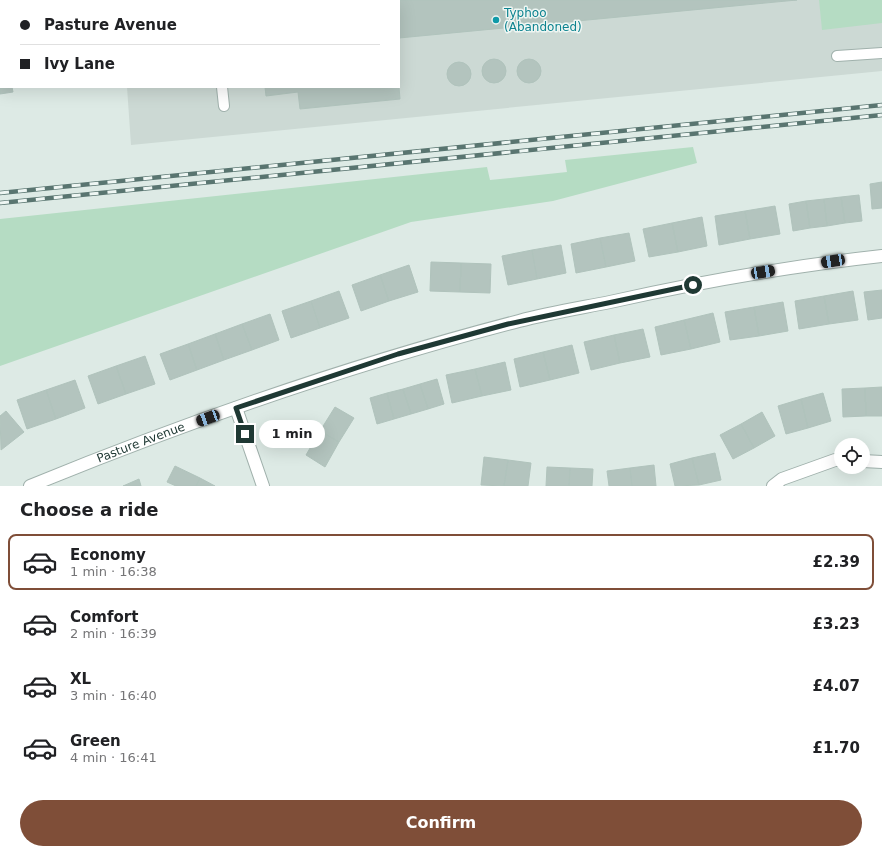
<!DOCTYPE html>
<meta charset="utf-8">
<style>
:root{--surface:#fff;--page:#f2f2f2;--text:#202124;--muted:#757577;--line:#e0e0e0;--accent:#7f4e38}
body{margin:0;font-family:"DejaVu Sans",sans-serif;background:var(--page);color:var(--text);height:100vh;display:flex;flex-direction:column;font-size:15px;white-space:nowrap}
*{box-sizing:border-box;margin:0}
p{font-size:13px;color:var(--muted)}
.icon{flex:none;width:22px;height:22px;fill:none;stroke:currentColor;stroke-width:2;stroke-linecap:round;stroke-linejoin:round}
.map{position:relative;height:486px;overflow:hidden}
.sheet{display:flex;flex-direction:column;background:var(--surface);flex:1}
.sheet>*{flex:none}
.top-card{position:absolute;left:0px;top:0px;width:400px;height:88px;box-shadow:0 4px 16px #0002;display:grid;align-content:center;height:88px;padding:0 20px;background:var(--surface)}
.fabs{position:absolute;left:834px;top:438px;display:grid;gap:8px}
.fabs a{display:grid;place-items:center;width:36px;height:36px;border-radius:50%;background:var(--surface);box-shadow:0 4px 16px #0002;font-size:20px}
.end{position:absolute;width:18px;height:18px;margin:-9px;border:5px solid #1f3934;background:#fff;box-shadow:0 0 0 2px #fff}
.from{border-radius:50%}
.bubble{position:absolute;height:28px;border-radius:14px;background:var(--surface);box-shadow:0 4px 16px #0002;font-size:13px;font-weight:700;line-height:28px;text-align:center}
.car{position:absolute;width:12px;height:24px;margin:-12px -6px;border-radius:5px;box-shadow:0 0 3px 1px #0007;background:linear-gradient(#222 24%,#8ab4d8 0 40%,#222 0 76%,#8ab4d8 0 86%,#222 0)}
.top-card b{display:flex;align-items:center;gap:14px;height:38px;font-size:15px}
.top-card b+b{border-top:1px solid var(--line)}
.top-card i{width:10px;height:10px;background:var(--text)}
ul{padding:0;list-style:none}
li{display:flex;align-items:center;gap:12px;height:56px;margin:0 8px 6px;padding:0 12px;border:2px solid transparent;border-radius:8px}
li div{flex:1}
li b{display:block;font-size:15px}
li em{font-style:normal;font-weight:700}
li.current{border-color:var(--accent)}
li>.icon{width:36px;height:36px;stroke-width:1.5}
h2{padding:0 20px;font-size:18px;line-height:48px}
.primary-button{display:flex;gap:8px;margin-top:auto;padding:8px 20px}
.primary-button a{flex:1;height:46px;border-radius:24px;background:var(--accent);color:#fff;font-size:16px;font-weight:700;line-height:46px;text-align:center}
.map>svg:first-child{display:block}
.built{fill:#ccd9d4}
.green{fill:#b5dcc3}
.building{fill:#b3c4be;stroke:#b0c3bc}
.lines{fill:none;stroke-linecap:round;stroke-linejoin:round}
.service-casing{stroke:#a0b1ac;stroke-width:12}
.minor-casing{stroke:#a0b1ac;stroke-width:14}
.service{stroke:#fff;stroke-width:10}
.minor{stroke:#fff;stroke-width:12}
.rail-casing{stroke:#597570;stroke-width:4.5}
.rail{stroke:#eef6f3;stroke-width:3;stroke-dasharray:9;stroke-linecap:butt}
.route{stroke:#1f3934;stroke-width:5}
.culture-dot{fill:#0f9aa8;stroke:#eef6f3;stroke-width:1.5}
.labels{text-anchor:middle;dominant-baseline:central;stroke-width:3;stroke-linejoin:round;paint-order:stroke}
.culture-label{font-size:12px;fill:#0d838f;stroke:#eef6f3;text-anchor:start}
.street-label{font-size:12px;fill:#1f3934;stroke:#eef6f3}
</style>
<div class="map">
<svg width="882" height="486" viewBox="0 0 882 486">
<rect width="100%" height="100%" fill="#ddeae5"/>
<path class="built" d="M 146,0 L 882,0 L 882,71 L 131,145 L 127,87 L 399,87 L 399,1 Z"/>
<path class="green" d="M 819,0 L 882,0 L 882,23 L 822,30 Z
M 693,147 L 697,163 L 553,201 L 411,222 L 0,366 L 0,219 L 487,167 L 490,180 L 567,172 L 565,160 Z"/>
<path class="building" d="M 275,0 L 797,0 L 399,38 L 399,1 Z
M482 71a12 12 0 1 1 24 0a12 12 0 1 1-24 0Z
M517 71a12 12 0 1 1 24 0a12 12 0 1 1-24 0Z
M 0,62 L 1,87 L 12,87 L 13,92 L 0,94 Z
M447 74a12 12 0 1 1 24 0a12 12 0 1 1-24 0Z
M 265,87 L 399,87 L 400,99 L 300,109 L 298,92 L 266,96 Z
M 882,182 L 882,208 L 872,209 L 870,184 Z
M 859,195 L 862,221 L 845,223 L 841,197 Z
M 841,197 L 845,223 L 827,226 L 824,199 Z
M 824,199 L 827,226 L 810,228 L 806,201 Z
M 806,201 L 810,228 L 793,231 L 789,204 Z
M 775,206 L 780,234 L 750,239 L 745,211 Z
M 745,211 L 750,239 L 719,245 L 715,216 Z
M 702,217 L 707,246 L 678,252 L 672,223 Z
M 672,223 L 678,252 L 649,257 L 643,229 Z
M 629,233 L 635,261 L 606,267 L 600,238 Z
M 600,238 L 606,267 L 576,273 L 571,244 Z
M 561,245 L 566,273 L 537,279 L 532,250 Z
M 532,250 L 537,279 L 508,285 L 502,256 Z
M 431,262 L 461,263 L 460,292 L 430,291 Z
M 461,263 L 491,264 L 490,293 L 460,292 Z
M 409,265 L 418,292 L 389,301 L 380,275 Z
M 380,275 L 389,301 L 361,311 L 352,285 Z
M 882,290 L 882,318 L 868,320 L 864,292 Z
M 339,291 L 349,318 L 320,328 L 311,301 Z
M 853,291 L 858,320 L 829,324 L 824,296 Z
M 824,296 L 829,324 L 799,329 L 795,301 Z
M 311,301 L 320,328 L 291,338 L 282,311 Z
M 783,302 L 788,331 L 759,336 L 754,307 Z
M 754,307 L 759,336 L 730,340 L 725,312 Z
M 713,313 L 720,342 L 691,349 L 684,320 Z
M 270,314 L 279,340 L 252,350 L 242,324 Z
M 684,320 L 691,349 L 661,355 L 655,327 Z
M 242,324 L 252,350 L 224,360 L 215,334 Z
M 643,329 L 650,357 L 620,363 L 614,335 Z
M 215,334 L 224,360 L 197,370 L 188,344 Z
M 614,335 L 620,363 L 591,370 L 584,342 Z
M 188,344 L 197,370 L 170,380 L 160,354 Z
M 572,345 L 579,373 L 550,380 L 543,352 Z
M 543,352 L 550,380 L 520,387 L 514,359 Z
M 145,356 L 155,384 L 126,394 L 116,366 Z
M 505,362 L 511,390 L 482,396 L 475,369 Z
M 116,366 L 126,394 L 98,404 L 88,376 Z
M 475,369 L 482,396 L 452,403 L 446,375 Z
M 437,379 L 444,404 L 428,409 L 420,384 Z
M 75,380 L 85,408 L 56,419 L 46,390 Z
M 420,384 L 428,409 L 411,414 L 403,389 Z
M 882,387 L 882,416 L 866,416 L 865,388 Z
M 865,388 L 866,416 L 843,417 L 842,389 Z
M 403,389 L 411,414 L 394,419 L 387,393 Z
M 46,390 L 56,419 L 27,429 L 17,400 Z
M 387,393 L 394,419 L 377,424 L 370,398 Z
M 823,393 L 831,421 L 808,428 L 801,399 Z
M 801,399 L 808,428 L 786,434 L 778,406 Z
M 335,407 L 354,418 L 339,442 L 320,431 Z
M 6,411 L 24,432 L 1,450 L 0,416 Z
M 762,412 L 775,436 L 754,448 L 741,424 Z
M 741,424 L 754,448 L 733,459 L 720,435 Z
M 320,431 L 339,442 L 325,467 L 306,455 Z
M 715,453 L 721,480 L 699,485 L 692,458 Z
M 484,457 L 508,460 L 504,486 L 481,485 Z
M 692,458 L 699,485 L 675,486 L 670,464 Z
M 508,460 L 531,463 L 528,486 L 504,486 Z
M 654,465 L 656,486 L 632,486 L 630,468 Z
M 175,466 L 200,478 L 196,486 L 176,486 L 167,482 Z
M 547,467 L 570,468 L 569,486 L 546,486 Z
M 570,468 L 593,469 L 592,486 L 569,486 Z
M 630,468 L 632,486 L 609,486 L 607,471 Z
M 200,478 L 215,486 L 196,486 Z
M 139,479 L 141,486 L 123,486 Z"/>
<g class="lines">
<g class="service-casing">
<path id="service" d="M 214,0 L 214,1
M 837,56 L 882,53
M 222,87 L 224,106"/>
</g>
<g class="minor-casing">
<g id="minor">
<path d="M 53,0 L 53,1"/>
<path d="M 0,44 L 1,44"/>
<path d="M 236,408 L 263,486"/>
<path d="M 863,461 L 882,462"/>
<path id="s1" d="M 30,486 C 189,421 353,364 519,321 C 549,313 580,308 610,302 C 700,282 791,266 882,256"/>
<path d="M 773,486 L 782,479 L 835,460 L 841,460"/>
</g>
</g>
<use href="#service" class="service"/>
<use href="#minor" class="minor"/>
<g class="rail-casing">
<path id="rail" d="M 0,193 L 882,105
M 0,203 L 882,115"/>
</g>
<use href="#rail" class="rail"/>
</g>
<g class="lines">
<path class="route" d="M 245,434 L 236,408 L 398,354 L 508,324 L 693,285"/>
</g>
<circle class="culture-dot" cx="496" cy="20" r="4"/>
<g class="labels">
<g class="culture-label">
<text x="504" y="13">Typhoo<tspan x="504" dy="14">(Abandoned)</tspan></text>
</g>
<g class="street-label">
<text stroke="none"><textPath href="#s1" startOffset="119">Pasture Avenue</textPath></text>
</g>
</g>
</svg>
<div class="fabs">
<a><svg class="icon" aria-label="locate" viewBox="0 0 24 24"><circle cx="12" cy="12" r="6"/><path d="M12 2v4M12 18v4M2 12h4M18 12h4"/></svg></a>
</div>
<i class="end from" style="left:693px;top:285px"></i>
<i class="end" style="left:245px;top:434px"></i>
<div class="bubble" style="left:259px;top:420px;width:66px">1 min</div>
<i class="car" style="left:833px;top:261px;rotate:261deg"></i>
<i class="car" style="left:763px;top:272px;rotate:81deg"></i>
<i class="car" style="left:208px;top:418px;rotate:250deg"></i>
<div class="top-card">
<b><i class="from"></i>Pasture Avenue</b>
<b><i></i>Ivy Lane</b>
</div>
</div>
<section class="sheet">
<h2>Choose a ride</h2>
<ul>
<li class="current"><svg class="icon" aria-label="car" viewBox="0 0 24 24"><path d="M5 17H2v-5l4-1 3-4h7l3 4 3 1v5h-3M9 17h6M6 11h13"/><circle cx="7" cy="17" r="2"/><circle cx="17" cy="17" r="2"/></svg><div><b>Economy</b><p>1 min · 16:38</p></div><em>£2.39</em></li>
<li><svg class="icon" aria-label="car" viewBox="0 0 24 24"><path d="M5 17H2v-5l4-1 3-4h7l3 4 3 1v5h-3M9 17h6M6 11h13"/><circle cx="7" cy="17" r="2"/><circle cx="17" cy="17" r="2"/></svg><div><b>Comfort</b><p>2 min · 16:39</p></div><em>£3.23</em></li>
<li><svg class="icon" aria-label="car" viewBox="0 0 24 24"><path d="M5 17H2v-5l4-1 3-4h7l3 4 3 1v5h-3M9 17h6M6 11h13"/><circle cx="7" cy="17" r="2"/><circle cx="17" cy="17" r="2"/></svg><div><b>XL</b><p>3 min · 16:40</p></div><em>£4.07</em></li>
<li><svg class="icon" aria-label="car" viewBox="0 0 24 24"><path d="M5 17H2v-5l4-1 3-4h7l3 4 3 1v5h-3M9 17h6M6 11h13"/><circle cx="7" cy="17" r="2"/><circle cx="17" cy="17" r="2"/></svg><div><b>Green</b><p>4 min · 16:41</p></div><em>£1.70</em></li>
</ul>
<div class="primary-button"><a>Confirm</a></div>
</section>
